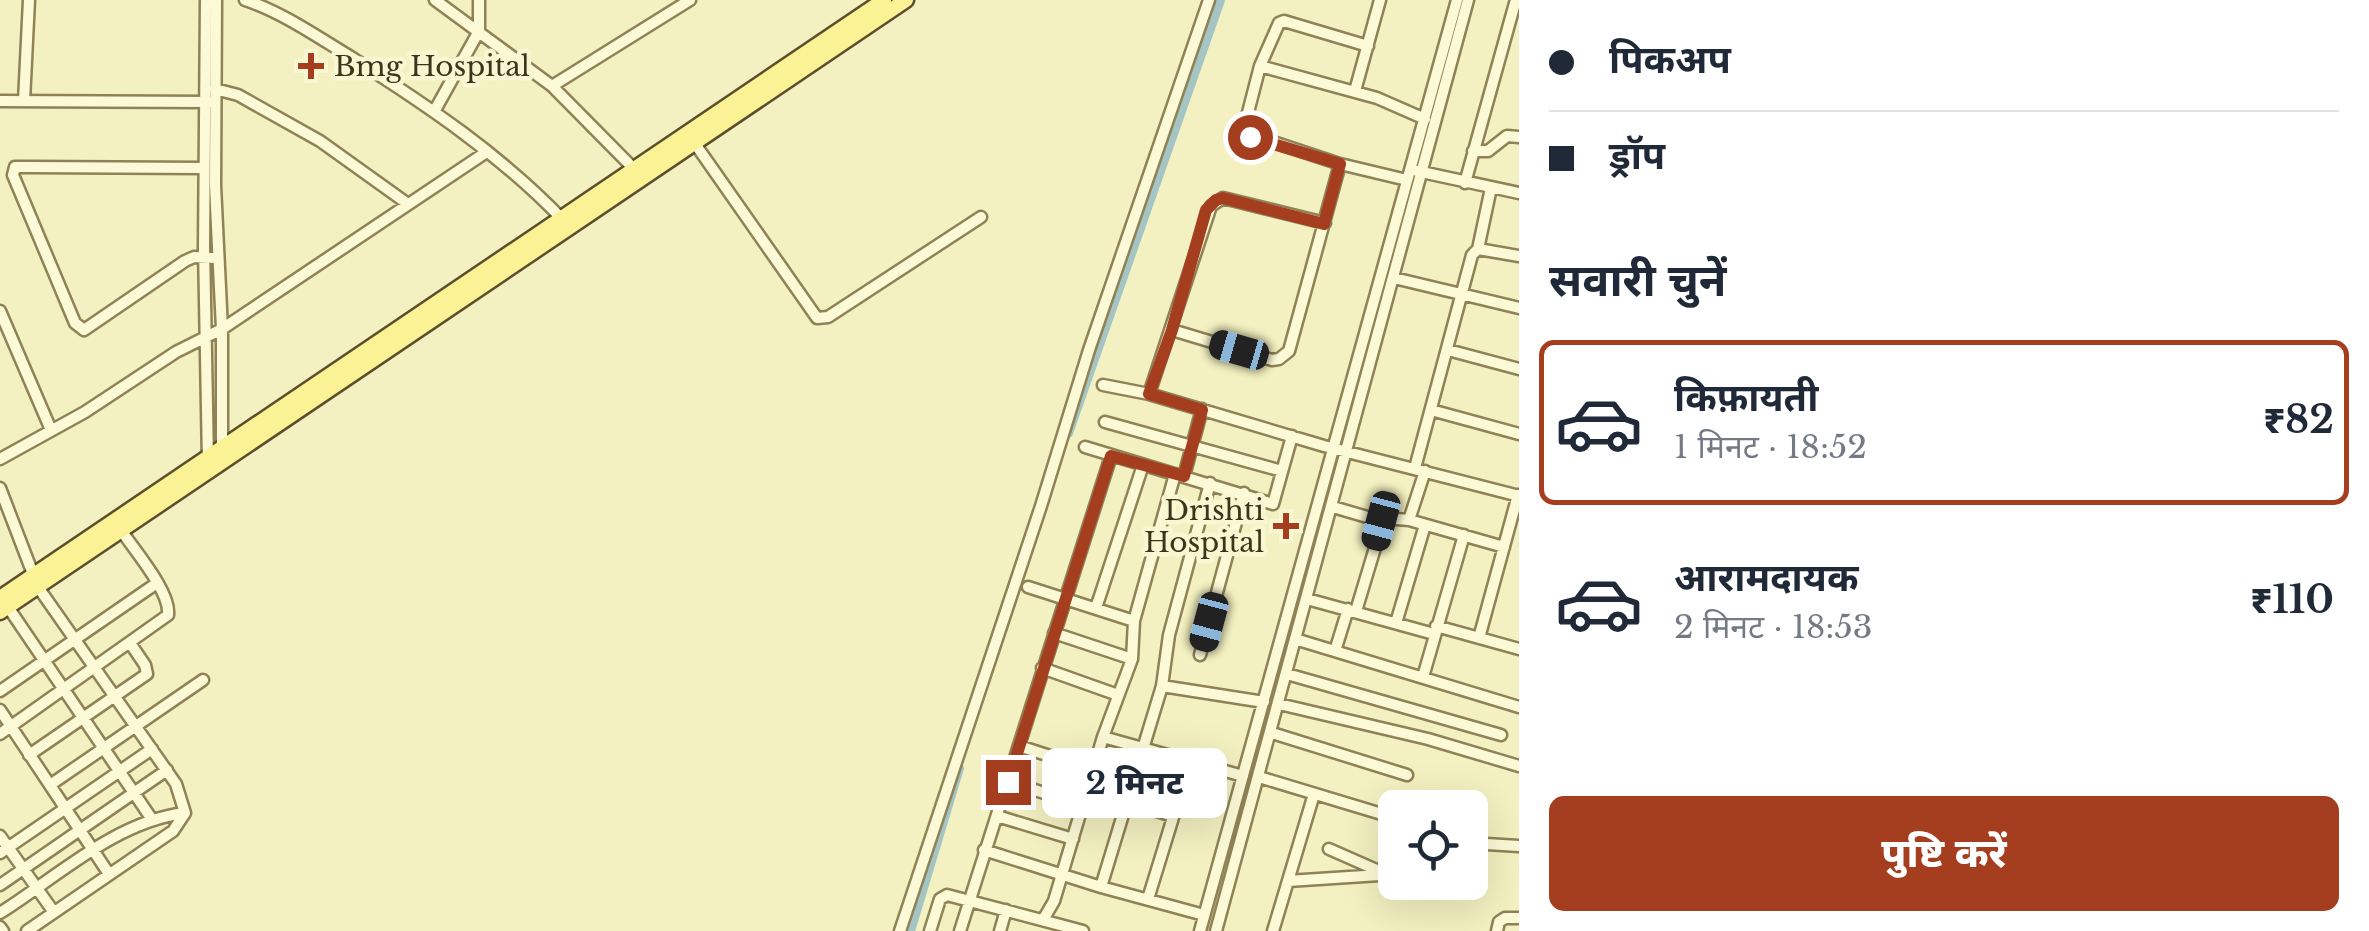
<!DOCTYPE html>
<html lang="hi">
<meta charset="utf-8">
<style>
:root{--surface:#fff;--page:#f6f6f7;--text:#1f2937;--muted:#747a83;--line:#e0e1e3;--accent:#a53d1f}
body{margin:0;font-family:"Libre Baskerville","Noto Sans Devanagari",serif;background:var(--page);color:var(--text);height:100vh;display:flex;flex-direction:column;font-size:38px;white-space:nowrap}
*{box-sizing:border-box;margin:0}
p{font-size:32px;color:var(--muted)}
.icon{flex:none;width:55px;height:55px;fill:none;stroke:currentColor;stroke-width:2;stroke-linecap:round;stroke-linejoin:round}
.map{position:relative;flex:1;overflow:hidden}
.drawer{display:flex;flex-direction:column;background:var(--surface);width:850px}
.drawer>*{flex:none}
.hud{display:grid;align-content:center;height:220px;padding:0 30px;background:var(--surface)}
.tools{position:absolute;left:1378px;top:790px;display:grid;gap:20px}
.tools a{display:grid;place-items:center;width:110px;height:110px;border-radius:15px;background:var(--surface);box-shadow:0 10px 40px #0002;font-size:50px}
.end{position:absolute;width:45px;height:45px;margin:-22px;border:12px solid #a53d1f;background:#fff;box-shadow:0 0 0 5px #fff}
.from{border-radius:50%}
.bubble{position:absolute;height:70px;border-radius:15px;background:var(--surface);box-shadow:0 10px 40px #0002;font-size:32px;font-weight:800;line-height:70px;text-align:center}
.car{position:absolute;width:30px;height:60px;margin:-30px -15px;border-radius:12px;box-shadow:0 0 8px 2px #0007;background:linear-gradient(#222 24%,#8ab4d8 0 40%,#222 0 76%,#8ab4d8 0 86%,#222 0)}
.hud b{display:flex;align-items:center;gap:35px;height:95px;font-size:38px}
.hud b+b{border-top:2px solid var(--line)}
.hud i{width:25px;height:25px;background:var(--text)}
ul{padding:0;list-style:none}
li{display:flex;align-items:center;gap:30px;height:165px;margin:0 20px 15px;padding:0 10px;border:5px solid transparent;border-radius:15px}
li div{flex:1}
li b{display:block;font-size:38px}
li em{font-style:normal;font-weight:800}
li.selected{border-color:var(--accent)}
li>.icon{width:90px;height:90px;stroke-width:1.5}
h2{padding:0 30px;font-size:45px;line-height:120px}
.primary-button{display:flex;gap:20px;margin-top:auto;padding:20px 30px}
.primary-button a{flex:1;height:115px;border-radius:15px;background:var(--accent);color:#fff;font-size:40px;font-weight:800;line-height:115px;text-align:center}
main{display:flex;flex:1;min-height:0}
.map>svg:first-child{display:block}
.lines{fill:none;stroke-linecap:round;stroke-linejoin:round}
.canal{stroke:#a4c5c3;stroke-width:10}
.minor-casing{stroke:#8f8256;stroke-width:15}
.major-casing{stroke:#5c4d2b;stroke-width:19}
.minor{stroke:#fcfad6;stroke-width:10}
.major{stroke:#faf295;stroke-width:14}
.route{stroke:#a53d1f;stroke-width:12}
.poi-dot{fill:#a53d1f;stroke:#f9f7d2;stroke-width:4}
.labels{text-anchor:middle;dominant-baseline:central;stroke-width:9;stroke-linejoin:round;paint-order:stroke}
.poi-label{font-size:28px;fill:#3d341c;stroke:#f9f7d2;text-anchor:start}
</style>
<main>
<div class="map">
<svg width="1519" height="931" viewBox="0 0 1519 931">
<rect width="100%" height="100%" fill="#f3f0c1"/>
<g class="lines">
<path class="canal" d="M 1068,433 L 1220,0
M 910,931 L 959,768"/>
<g class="minor-casing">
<path id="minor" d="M 206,0 L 204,247 L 208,462
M 216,0 L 215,185 L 222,329 L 222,454
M 245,0 C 284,13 319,38 354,59 C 428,106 502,156 563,220
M 435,0 L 552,86 L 639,174
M 1368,46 L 1284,21 L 1279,23 L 1260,66 L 1243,132 L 1340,164 L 1407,180
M 1260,66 L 1377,98 L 1425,119
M 552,86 L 690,0
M 215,89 L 238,95 L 320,141 L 408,204
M 1355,91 L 1380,0
M 0,101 L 209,102
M 24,101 L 29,0
M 435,110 L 479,31 L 479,0
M 691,138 L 817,318 L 828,317 L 981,217
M 1473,151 L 1488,151 L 1507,136 L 1519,137
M 204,168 L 27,167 L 15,167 L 13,175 L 75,323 L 84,330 L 185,261 L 194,257 L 216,258
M 1417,171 L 1519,193
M 1465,183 L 1515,3
M 1478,249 L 1491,188
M 1394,278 L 1519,308
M 0,311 L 51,430
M 1172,330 L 1272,360 L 1279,359 L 1289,351 L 1340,164
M 1448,350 L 1519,369
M 1103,385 L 1149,394 L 1324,446 L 1519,496
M 1149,394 L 1211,206 L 1223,198 L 1325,223
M 1431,410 L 1519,434
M 1105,422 L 1282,471
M 1085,447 L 1273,504 L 1292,436
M 0,459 L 85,412 L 176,352 L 222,329 L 485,153
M 1415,468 L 1472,255 L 1478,249 L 1519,256
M 1184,476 L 1202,409
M 0,488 L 38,587 L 176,784 L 185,813 L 173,831 L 27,931
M 1333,507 L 1381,521
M 1409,520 L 1425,471
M 1028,587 L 1134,621
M 1307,599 L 1434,634
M 8,607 L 151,818
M 1096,608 L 1143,465
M 1356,611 L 1384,518 L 1409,520 L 1504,547
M 1396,623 L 1425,525
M 1436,626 L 1519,649
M 1054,633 L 1132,659
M 1479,638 L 1518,495
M 1295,639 L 1519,707
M 1335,651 L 1348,609
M 1200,655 L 1244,493
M 1042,668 L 1118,695
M 1287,674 L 1501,735
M 1423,677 L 1464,535
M 1162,686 L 1264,702
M 0,691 L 157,583
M 1279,704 L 1428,739 L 1519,766
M 0,710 L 109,874
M 1272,733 L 1407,775
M 0,734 L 168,615 C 171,592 134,550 121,530
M 1103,737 L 1243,776
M 1019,746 L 1093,770
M 29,755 L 147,674 L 145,665 L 130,643
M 1259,777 L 1395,818
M 1008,781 L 1083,806
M 50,785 L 203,680
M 1128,802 L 1173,816
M 997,816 L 1073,839
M 0,836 L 53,911
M 1470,843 L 1519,846
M 1329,849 L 1379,871
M 984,850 L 1101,887 L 1162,686 L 1169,635 L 1210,483
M 0,853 L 152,749
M 1288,881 L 1395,874
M 0,885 L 167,770
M 1101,887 L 1204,915
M 1148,899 L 1190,762
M 0,913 C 57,877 116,821 185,813
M 1043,920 L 1054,901 L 1103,737 L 1132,659 L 1134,621 L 1175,474
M 0,927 L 3,931
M 900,931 L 1041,506 L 1089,350 L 1209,0
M 930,931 L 940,899 L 947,895 L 1083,931
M 960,931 L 1111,456
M 1000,931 L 1006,910
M 1200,931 L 1457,0
M 1216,931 L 1468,0
M 1273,931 L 1314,794
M 1497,931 L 1499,922 L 1505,918 L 1519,918"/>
</g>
<g class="major-casing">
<path id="major" d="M 0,598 L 884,0
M 0,612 L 906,0"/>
</g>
<use href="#minor" class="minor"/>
<use href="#major" class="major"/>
</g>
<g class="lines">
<path class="route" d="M 1008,782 L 1111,456 L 1184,476 L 1202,410 L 1149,394 L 1172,330 L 1206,210 L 1216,200 L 1223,198 L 1324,224 L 1340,164 L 1250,137"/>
</g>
<g class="poi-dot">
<path d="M306 51h10v10h10v10h-10v10h-10v-10h-10v-10h10z"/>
<path d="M1281 511h10v10h10v10h-10v10h-10v-10h-10v-10h10z"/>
</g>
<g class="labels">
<g class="poi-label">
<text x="334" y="66">Bmg Hospital</text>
<text x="1264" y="510" text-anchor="end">Drishti<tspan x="1264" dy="32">Hospital</tspan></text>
</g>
</g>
</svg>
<div class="tools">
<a><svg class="icon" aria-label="locate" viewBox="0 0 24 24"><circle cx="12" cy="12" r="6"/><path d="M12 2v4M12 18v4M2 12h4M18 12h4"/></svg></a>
</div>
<i class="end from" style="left:1250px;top:137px"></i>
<i class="end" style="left:1008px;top:782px"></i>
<div class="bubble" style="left:1042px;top:748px;width:185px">2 मिनट</div>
<i class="car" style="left:1239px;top:350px;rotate:286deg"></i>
<i class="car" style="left:1381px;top:521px;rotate:195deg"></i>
<i class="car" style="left:1209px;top:622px;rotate:195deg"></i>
</div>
<section class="drawer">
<div class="hud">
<b><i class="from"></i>पिकअप</b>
<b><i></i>ड्रॉप</b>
</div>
<h2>सवारी चुनें</h2>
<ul>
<li class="selected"><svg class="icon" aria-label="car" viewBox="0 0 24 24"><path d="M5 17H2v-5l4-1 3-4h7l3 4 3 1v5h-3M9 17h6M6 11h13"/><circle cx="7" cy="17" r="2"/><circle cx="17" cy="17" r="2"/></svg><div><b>किफ़ायती</b><p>1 मिनट · 18:52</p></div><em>₹82</em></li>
<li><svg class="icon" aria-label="car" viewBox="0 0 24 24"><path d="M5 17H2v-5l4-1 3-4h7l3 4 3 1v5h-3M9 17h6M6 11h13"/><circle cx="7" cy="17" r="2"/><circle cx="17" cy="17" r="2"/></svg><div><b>आरामदायक</b><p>2 मिनट · 18:53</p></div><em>₹110</em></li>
</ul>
<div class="primary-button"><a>पुष्टि करें</a></div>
</section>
</main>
